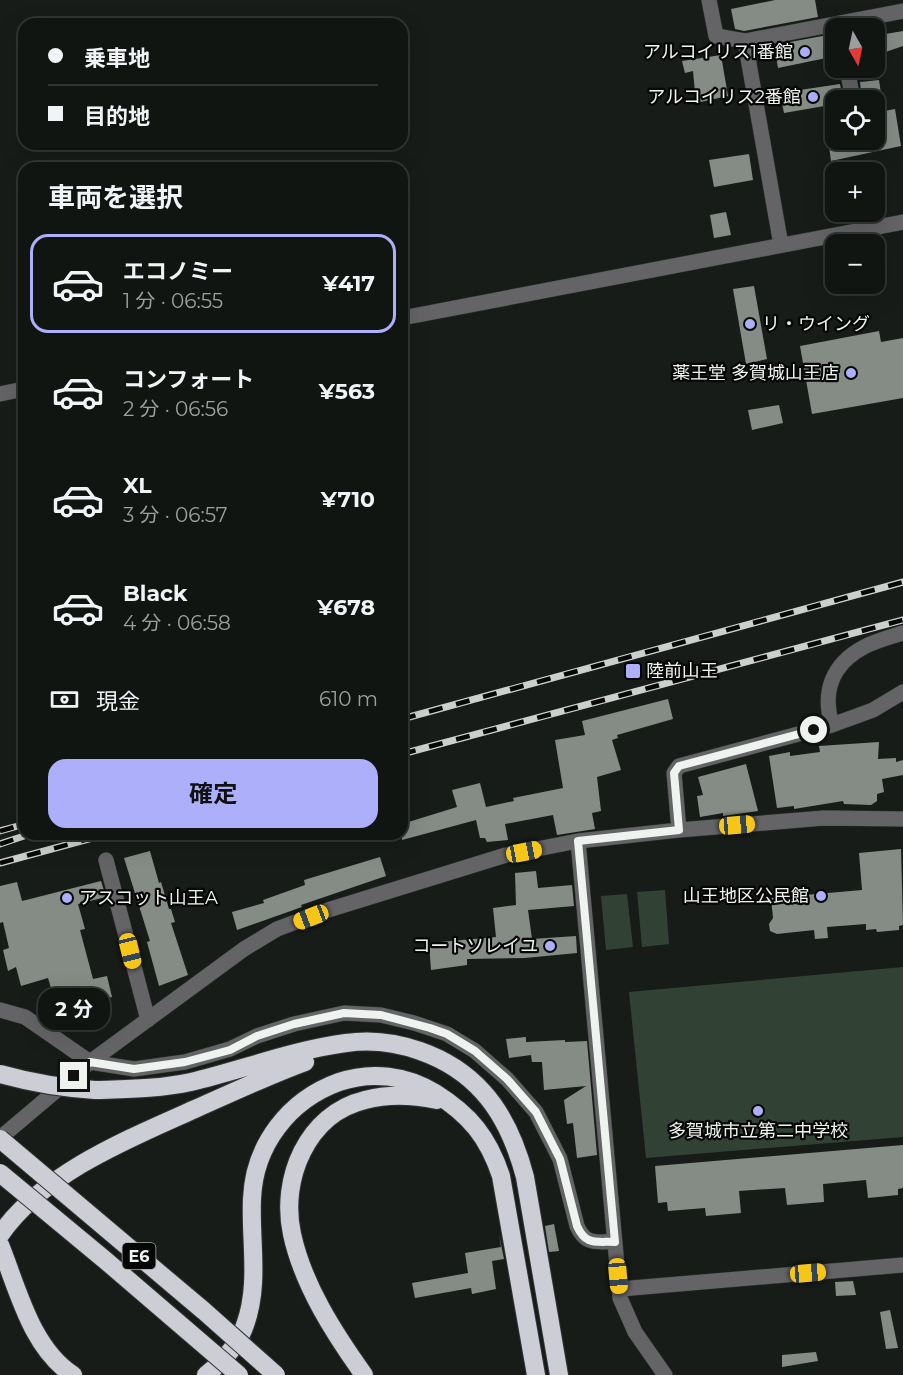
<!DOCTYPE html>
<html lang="ja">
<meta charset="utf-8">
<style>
:root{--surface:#111512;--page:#1a1e1b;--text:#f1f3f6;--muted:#9c9f9f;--line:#303432;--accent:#adaffb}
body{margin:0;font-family:Montserrat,"Noto Sans JP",sans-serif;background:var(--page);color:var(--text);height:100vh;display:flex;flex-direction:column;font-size:22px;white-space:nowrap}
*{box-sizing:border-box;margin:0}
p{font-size:20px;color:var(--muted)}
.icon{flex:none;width:33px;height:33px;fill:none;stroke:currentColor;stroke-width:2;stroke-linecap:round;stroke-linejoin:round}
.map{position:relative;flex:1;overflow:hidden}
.panel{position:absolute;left:18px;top:162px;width:390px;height:678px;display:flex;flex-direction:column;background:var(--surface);border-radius:18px;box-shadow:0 6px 24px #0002,0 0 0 2px var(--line)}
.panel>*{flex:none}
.guide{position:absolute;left:18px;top:18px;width:390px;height:132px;border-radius:18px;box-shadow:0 6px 24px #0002,0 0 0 2px var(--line);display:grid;align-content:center;height:132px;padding:0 30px;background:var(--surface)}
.needle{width:39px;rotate:171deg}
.controls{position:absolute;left:825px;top:18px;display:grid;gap:12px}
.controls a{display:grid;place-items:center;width:60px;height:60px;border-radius:12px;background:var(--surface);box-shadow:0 6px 24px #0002,0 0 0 2px var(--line);font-size:30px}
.end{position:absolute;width:27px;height:27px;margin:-14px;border:8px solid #eff3f0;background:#111;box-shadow:0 0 0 3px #111}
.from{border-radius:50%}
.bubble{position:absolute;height:42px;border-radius:18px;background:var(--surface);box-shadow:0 6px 24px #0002,0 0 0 2px var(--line);font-size:20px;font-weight:700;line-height:42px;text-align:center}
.car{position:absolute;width:18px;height:36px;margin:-18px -9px;border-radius:8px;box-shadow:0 0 4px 2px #0007;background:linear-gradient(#f5c518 24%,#345 0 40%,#f5c518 0 76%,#345 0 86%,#f5c518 0)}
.guide b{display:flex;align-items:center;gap:21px;height:57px;font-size:22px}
.guide b+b{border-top:2px solid var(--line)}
.guide i{width:15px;height:15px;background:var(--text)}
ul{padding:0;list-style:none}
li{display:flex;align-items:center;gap:18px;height:99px;margin:0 12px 9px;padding:0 18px;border:3px solid transparent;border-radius:18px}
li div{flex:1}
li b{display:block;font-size:22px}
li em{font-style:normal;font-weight:700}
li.selected{border-color:var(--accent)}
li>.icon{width:54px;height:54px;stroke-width:1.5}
h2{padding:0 30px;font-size:27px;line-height:72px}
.pay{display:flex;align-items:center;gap:15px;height:66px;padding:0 30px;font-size:22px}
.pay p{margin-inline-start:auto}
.button{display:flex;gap:12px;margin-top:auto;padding:12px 30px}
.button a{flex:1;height:69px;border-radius:18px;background:var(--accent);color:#111;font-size:24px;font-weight:700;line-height:69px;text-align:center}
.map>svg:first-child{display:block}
.green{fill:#314235}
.building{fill:#858c86}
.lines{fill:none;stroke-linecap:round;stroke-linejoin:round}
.minor-casing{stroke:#313632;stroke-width:16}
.highway-casing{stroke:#313632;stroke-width:20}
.minor{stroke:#646467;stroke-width:15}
.highway{stroke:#cccdd5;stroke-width:18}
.rail-casing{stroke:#ccd0cd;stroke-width:7}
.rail{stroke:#050605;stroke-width:4.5;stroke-dasharray:14;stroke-linecap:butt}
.highway-bridge-casing{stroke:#313632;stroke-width:20;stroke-linecap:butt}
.highway-bridge{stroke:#cccdd5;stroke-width:18}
.route{stroke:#eff3f0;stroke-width:8}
.poi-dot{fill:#adaffb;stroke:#050605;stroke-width:2}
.labels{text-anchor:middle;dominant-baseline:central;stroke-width:4.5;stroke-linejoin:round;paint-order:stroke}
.shield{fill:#050605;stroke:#a9acaa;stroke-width:1.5}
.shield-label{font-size:16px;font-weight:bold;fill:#eff3f0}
.poi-label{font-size:18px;fill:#eff3f0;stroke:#050605;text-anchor:end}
</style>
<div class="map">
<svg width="903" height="1375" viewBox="0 0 903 1375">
<rect width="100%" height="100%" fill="#171c18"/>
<path class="green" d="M 665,890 L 669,944 L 642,947 L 637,892 Z
M 627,894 L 633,947 L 606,950 L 601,896 Z
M 903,967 L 903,1137 L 646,1158 L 629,992 Z"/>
<path class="building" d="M 775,0 L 815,0 L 818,17 L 744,31 L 735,29 L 731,9 Z
M 903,31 L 903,46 L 874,56 L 874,36 Z
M 833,34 L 836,56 L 778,68 L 774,45 Z
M 721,55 L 728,96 L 696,103 L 693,71 L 685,73 L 682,61 Z
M 879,80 L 882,100 L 862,100 L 860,82 Z
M 840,84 L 843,100 L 836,100 L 836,104 L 784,113 L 780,93 Z
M 895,109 L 901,146 L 831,161 L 829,146 L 862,140 L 874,140 L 874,113 Z
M 749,154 L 753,180 L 714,187 L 709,160 Z
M 726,212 L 731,235 L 714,238 L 710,215 Z
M 754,286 L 767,359 L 746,364 L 733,289 Z
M 879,331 L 881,342 L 903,338 L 903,398 L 812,414 L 800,346 Z
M 779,405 L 783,423 L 752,430 L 748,410 Z
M 668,699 L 673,719 L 617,735 L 618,738 L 612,740 L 621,770 L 597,777 L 601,811 L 592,813 L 595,829 L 557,835 L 553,815 L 505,824 L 508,840 L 487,842 L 485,838 L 480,838 L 476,820 L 402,840 L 402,824 L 457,807 L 452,790 L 480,783 L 486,807 L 514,801 L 513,798 L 563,788 L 555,740 L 585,735 L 582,721 Z
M 879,742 L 878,759 L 896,758 L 896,762 L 903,760 L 903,775 L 882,779 L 884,792 L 877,794 L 877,801 L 871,805 L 844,804 L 843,801 L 794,809 L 794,806 L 777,808 L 769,756 L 790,752 L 790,756 L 820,752 L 819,746 Z
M 746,764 L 758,811 L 723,816 L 723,813 L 700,817 L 697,796 L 703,795 L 698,777 Z
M 901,849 L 903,925 L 899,926 L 899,930 L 877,932 L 876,929 L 866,930 L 866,924 L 827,927 L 828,938 L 815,939 L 814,930 L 777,934 L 770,931 L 769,924 L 773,918 L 771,898 L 862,890 L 859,853 Z
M 150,851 L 159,883 L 161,882 L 169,909 L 171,909 L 175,922 L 171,923 L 188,975 L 159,986 L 147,942 L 150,941 L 124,858 Z
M 380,857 L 386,876 L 301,905 L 302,907 L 237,930 L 232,912 L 264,903 L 263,900 L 305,885 L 304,880 Z
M 536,871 L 538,888 L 572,885 L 574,906 L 528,910 L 532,939 L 576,936 L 577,953 L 525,958 L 467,959 L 467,965 L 431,970 L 429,943 L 496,937 L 493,908 L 516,905 L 515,873 Z
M 101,881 L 106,897 L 78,904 L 85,929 L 80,930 L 93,979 L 107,976 L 112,997 L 58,1011 L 48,978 L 21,986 L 16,967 L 8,971 L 3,950 L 9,948 L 3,922 L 0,923 L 0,886 L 17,882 L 22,901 Z
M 526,1037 L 526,1042 L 565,1040 L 565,1042 L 587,1041 L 597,1155 L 577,1158 L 573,1123 L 567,1124 L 564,1100 L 586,1086 L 544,1090 L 542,1062 L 532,1062 L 531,1055 L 509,1058 L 506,1039 Z
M 903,1145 L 903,1188 L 898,1189 L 898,1195 L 868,1198 L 866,1180 L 823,1184 L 824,1202 L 787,1205 L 785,1188 L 739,1191 L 741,1213 L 706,1216 L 705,1208 L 668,1211 L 667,1202 L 658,1203 L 655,1166 Z
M 554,1224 L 559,1251 L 549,1252 L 545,1226 Z
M 499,1234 L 504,1259 L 492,1261 L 496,1289 L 472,1294 L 471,1288 L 415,1298 L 412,1283 L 468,1273 L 465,1253 L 501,1247 Z
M 853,1281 L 856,1295 L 836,1296 L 835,1282 Z
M 890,1310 L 898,1348 L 886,1349 L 880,1312 Z
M 816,1352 L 818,1361 L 782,1367 L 782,1355 Z"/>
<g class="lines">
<g class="minor-casing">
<path id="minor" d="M 709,0 L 716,36 L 745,41 L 781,245
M 745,41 L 903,11
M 847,68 L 853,100
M 853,169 L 854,172
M 861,212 L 865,230
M 402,318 L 903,222
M 0,394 L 24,389
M 832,725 C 822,692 832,664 864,647 C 875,641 890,637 903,633
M 679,830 L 674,773 L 679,766 L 832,725 L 873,710 L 903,692
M 578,841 L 620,1298 L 635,1332 L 665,1375
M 106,860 L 148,1020
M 0,1010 L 25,1017 L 90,1062 L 134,1069 L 185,1062 L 230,1049 L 257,1036 L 294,1024 L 344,1013 L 381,1015 L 414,1023 L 447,1034 L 475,1051 L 507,1079 L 536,1112 L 560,1159 L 577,1226 C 586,1246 596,1241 615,1242
M 0,1138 L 90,1062 L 244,949 L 277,929 L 328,910 L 506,855 L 578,841 L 679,830 L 824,818 L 903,819
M 620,1289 L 903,1265"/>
</g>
<g class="highway-casing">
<path id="highway" d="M 95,1090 C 126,1089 159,1089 191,1082 C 242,1070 293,1050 346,1043 C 394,1036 450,1055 483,1092 C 505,1116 517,1147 525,1177 L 559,1375
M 0,1235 C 43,1173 128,1139 195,1109 C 231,1093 267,1076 305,1062
M 0,1245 C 18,1289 31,1348 73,1375
M 206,1375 C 222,1362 238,1346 245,1325 C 260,1284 250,1241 252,1199 C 254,1145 289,1100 339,1082 C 371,1071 406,1075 435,1093 C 470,1115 488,1137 501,1176 L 536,1375
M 364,1375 C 334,1333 303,1285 292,1234 C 280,1179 307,1114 365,1100 C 388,1094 413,1095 437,1100"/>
</g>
<use href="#minor" class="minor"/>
<use href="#highway" class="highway"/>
<g class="rail-casing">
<path id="rail" d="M 402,719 L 903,582
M 402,754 L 903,620
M 0,831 L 18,826
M 0,844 L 30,834
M 0,863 L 107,834"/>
</g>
<use href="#rail" class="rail"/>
<g class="highway-bridge-casing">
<path id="highway-bridge" d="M 0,1074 C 32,1083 62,1088 95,1090
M 0,1139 L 204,1311 L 276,1375
M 0,1173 L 105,1260 L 239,1375"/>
</g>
<use href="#highway-bridge" class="highway-bridge"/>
</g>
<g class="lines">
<path class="route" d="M 74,1076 L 90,1062 L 134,1069 L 185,1062 L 230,1050 L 257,1036 L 294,1024 L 344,1013 L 381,1015 L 430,1028 L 447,1034 L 475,1051 L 507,1079 L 536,1112 L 560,1159 L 577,1226 C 586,1246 596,1241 615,1242 L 578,841 L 679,830 L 674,773 L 679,766 L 814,730"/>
</g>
<g class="poi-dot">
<circle cx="805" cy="52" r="6"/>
<circle cx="813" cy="97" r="6"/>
<circle cx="750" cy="324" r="6"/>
<circle cx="851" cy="373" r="6"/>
<rect x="625" y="663" width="16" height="16" rx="3"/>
<circle cx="821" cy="896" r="6"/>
<circle cx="67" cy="898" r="6"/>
<circle cx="550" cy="946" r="6"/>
<circle cx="758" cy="1111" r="6"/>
</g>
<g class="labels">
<rect class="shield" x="122.5" y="1243" width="33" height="26" rx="4.5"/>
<g class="shield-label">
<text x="139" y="1256">E6</text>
</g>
<g class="poi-label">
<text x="793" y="52">アルコイリス1番館</text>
<text x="801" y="97">アルコイリス2番館</text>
<text x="762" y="324" text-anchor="start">リ・ウイング</text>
<text x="839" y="373">薬王堂 多賀城山王店</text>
<text x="646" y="671" text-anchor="start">陸前山王</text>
<text x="809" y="896">山王地区公民館</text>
<text x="79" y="898" text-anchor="start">アスコット山王A</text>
<text x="538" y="946">コートソレイユ</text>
<text x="758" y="1131" text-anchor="middle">多賀城市立第二中学校</text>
</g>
</g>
</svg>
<div class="controls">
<a><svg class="needle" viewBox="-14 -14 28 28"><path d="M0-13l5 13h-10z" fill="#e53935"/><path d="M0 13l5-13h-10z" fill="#9c9f9f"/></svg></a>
<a><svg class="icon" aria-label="locate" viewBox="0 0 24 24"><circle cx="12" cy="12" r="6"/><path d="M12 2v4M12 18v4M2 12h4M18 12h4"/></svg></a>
<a>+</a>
<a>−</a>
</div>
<i class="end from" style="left:814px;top:730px"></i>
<i class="end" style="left:74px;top:1076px"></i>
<div class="bubble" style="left:38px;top:988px;width:72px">2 分</div>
<i class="car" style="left:737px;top:825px;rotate:85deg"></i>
<i class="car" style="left:524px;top:852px;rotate:79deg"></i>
<i class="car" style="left:311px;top:917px;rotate:249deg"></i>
<i class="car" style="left:130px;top:951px;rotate:166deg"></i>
<i class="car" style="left:808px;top:1273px;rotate:85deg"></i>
<i class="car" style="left:618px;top:1276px;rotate:175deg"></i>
<div class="guide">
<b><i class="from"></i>乗車地</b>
<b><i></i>目的地</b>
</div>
<section class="panel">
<h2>車両を選択</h2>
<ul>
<li class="selected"><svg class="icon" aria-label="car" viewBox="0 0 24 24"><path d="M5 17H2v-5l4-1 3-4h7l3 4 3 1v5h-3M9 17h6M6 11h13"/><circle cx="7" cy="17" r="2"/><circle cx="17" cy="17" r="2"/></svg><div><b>エコノミー</b><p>1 分 · 06:55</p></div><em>¥417</em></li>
<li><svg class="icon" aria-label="car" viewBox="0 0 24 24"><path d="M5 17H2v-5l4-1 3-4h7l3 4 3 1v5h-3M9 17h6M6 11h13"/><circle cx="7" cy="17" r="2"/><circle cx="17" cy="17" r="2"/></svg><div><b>コンフォート</b><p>2 分 · 06:56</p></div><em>¥563</em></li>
<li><svg class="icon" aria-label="car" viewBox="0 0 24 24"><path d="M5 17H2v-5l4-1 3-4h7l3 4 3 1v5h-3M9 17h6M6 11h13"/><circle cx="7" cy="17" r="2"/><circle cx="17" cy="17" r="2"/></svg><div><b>XL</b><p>3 分 · 06:57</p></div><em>¥710</em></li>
<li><svg class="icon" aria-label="car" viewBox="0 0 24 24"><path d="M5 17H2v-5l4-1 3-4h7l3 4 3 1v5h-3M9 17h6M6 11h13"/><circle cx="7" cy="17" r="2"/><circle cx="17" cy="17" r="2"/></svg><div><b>Black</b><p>4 分 · 06:58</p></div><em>¥678</em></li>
</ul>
<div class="pay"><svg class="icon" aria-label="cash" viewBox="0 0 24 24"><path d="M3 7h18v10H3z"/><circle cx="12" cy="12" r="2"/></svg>現金<p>610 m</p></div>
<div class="button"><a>確定</a></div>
</section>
</div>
